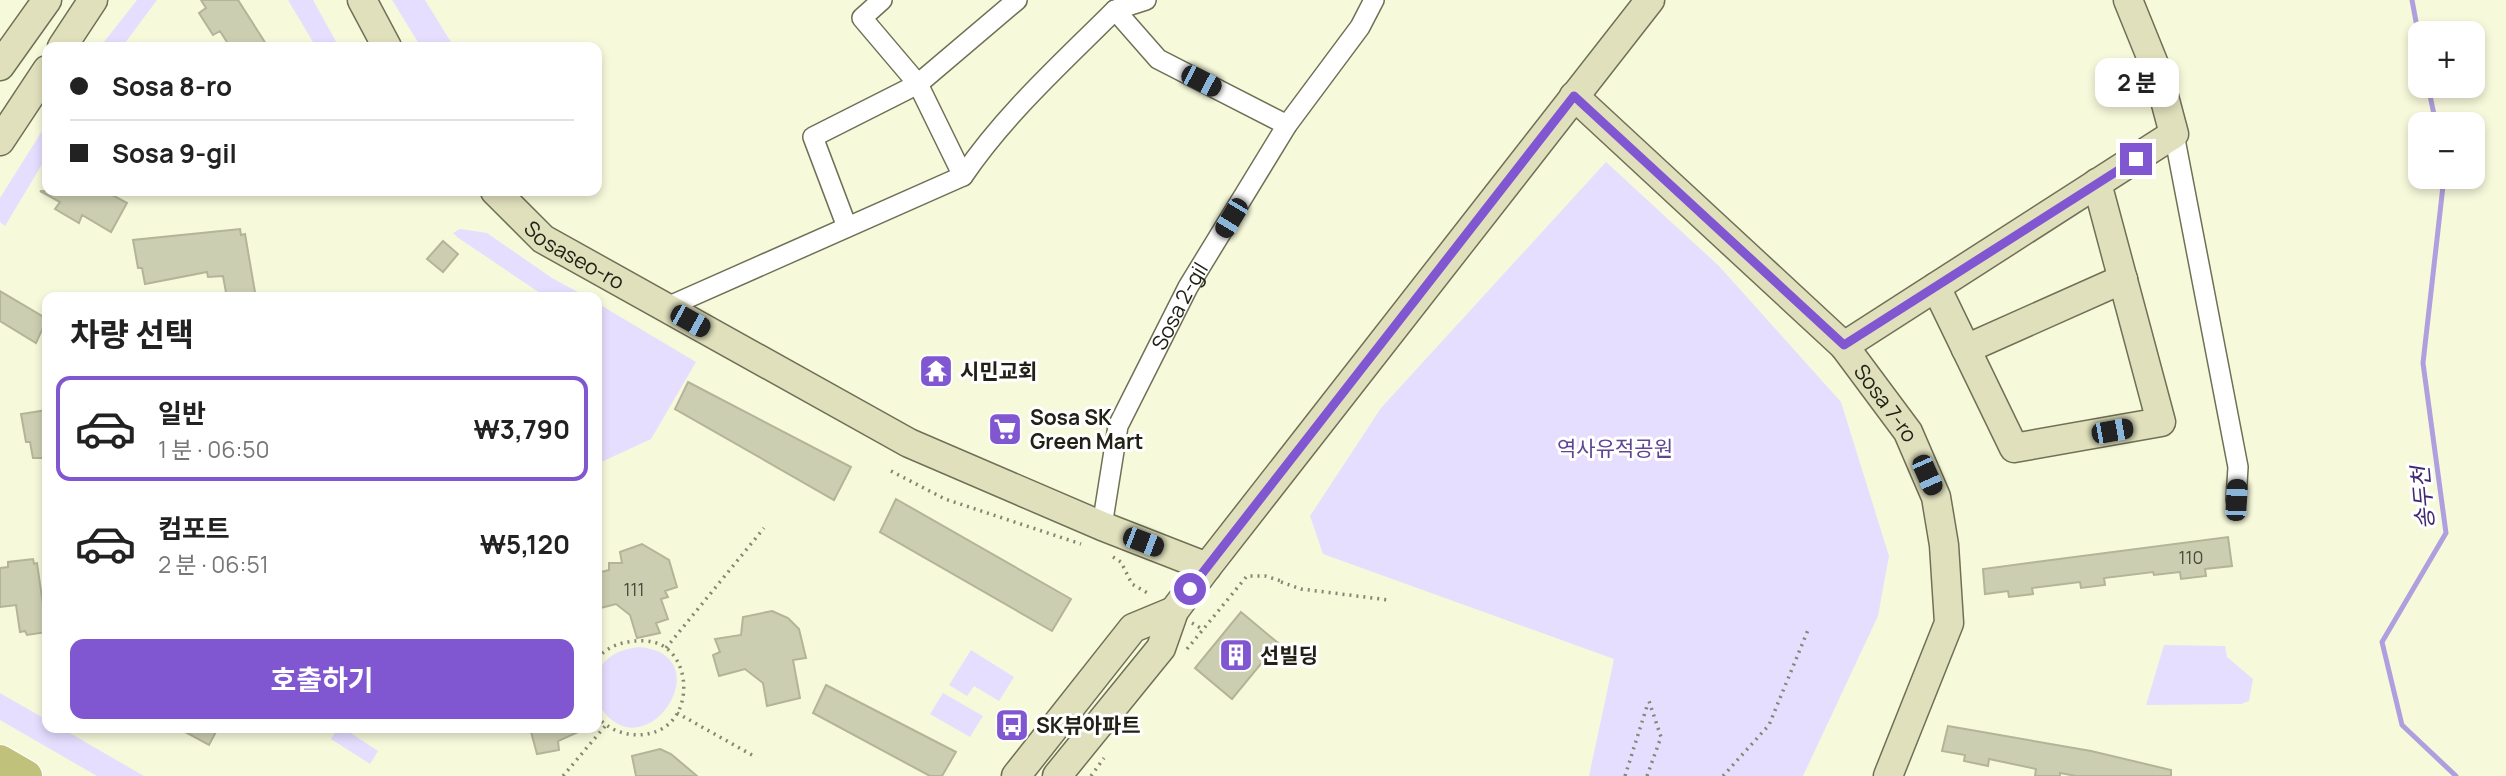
<!DOCTYPE html>
<html lang="ko">
<meta charset="utf-8">
<style>
:root{--surface:#fff;--page:#f2f2f2;--text:#222;--muted:#767676;--line:#e0e0e0;--accent:#8057d1}
body{margin:0;font-family:Manrope,"Noto Sans KR",sans-serif;background:var(--page);color:var(--text);height:100vh;display:flex;flex-direction:column;font-size:26px;white-space:nowrap}
*{box-sizing:border-box;margin:0}
p{font-size:23px;color:var(--muted)}
.icon{flex:none;width:38px;height:38px;fill:none;stroke:currentColor;stroke-width:2;stroke-linecap:round;stroke-linejoin:round}
.map{position:relative;flex:1;overflow:hidden}
.details{position:absolute;left:42px;top:292px;width:560px;height:441px;display:flex;flex-direction:column;background:var(--surface);border-radius:14px;box-shadow:0 4px 10px #0003}
.details>*{flex:none}
.banner{position:absolute;left:42px;top:42px;width:560px;height:154px;border-radius:14px;box-shadow:0 4px 10px #0003;display:grid;align-content:center;height:154px;padding:0 28px;background:var(--surface)}
.fabs{position:absolute;left:2408px;top:21px;display:grid;gap:14px}
.fabs a{display:grid;place-items:center;width:77px;height:77px;border-radius:14px;background:var(--surface);box-shadow:0 4px 10px #0003;font-size:35px}
.end{position:absolute;width:32px;height:32px;margin:-16px;border:9px solid #8057d1;background:#fff;box-shadow:0 0 0 4px #fff}
.from{border-radius:50%}
.bubble{position:absolute;height:49px;border-radius:14px;background:var(--surface);box-shadow:0 4px 10px #0003;font-size:23px;font-weight:700;line-height:49px;text-align:center}
.car{position:absolute;width:21px;height:42px;margin:-21px -10px;border-radius:9px;box-shadow:0 0 5px 2px #0007;background:linear-gradient(#222 24%,#8ab4d8 0 40%,#222 0 76%,#8ab4d8 0 86%,#222 0)}
.banner b{display:flex;align-items:center;gap:24px;height:66px;font-size:26px}
.banner b+b{border-top:2px solid var(--line)}
.banner i{width:18px;height:18px;background:var(--text)}
ul{padding:0;list-style:none}
li{display:flex;align-items:center;gap:21px;height:105px;margin:0 14px 10px;padding:0 14px;border:4px solid transparent;border-radius:14px}
li div{flex:1}
li b{display:block;font-size:26px}
li em{font-style:normal;font-weight:700}
li.current{border-color:var(--accent)}
li>.icon{width:63px;height:63px;stroke-width:1.5}
h2{padding:0 28px;font-size:32px;line-height:84px}
.action{display:flex;gap:14px;margin-top:auto;padding:14px 28px}
.action a{flex:1;height:80px;border-radius:14px;background:var(--accent);color:#fff;font-size:28px;font-weight:700;line-height:80px;text-align:center}
.map>svg:first-child{display:block}
.green{fill:#e5deff}
.lines{fill:none;stroke-linecap:round;stroke-linejoin:round}
.stream{stroke:#af9fdf;stroke-width:5}
.building{fill:#ccceb1;stroke:#b3b498;stroke-width:2}
.street-casing{stroke:#6f7056;stroke-width:22}
.secondary-casing{stroke:#6f7056;stroke-width:31}
.primary-casing{stroke:#fff;stroke-width:34}
.path{stroke:#868773;stroke-width:3.5;stroke-dasharray:2 5;stroke-linecap:butt}
.street{stroke:#fff;stroke-width:19}
.secondary{stroke:#e0e0bd;stroke-width:28}
.primary{stroke:#c0c17b;stroke-width:32}
.route{stroke:#8057d1;stroke-width:9}
.labels{text-anchor:middle;dominant-baseline:central;stroke-width:6;stroke-linejoin:round;paint-order:stroke}
.number-label{font-size:18px;fill:#4c4c3d}
.street-label{font-size:21px;fill:#212116;stroke:#fff}
.poi-label{font-size:21px;font-weight:bold;fill:#212116;stroke:#fff;text-anchor:start}
.park-label{font-size:21px;fill:#5e4693;stroke:#fff}
.water-label{font-size:23px;font-style:italic;fill:#412772;stroke:#fff}
</style>
<div class="map">
<svg width="2506" height="776" viewBox="0 0 2506 776">
<rect width="100%" height="100%" fill="#f7f9db"/>
<path class="green" d="M 137,0 L 157,0 L 122,47 L 100,47 Z
M 288,0 L 313,0 L 339,47 L 316,47 Z
M 392,0 L 425,0 L 454,47 L 421,47 Z
M 47,123 L 47,156 L 5,226 L 0,222 L 0,198 Z
M 1606,162 L 1719,266 L 1841,402 L 1889,556 L 1878,616 L 1803,776 L 1589,776 L 1614,659 L 1323,554 L 1310,516 L 1381,408 Z
M 460,229 L 487,233 L 552,278 L 587,297 L 539,297 L 540,293 L 457,237 L 453,233 Z
M 597,303 L 696,362 L 651,439 L 597,464 Z
M 2164,645 L 2225,646 L 2227,657 L 2253,679 L 2249,701 L 2241,704 L 2146,705 Z
M 639,647 C 722,654 649,770 603,711 C 596,702 597,695 597,685 C 597,660 615,650 639,647 Z
M 971,650 L 1014,677 L 999,701 L 974,686 L 967,696 L 949,685 Z
M 0,693 L 47,720 L 47,728 L 61,728 L 144,776 L 97,776 L 0,720 Z
M 943,693 L 983,716 L 970,737 L 930,714 Z
M 338,728 L 343,728 L 378,751 L 370,764 L 331,739 Z"/>
<g class="lines">
<path class="stream" d="M 2412,0 L 2420,43
M 2428,86 L 2436,124
M 2444,177 L 2423,363 L 2446,533 L 2382,642 L 2402,725 L 2456,776"/>
</g>
<path class="building" d="M 201,0 L 238,0 L 268,47 L 230,47 L 220,31 L 213,35 L 199,13 L 206,8 Z
M 40,191 L 105,191 L 127,203 L 111,232 L 82,215 L 79,223 L 55,209 L 60,202 Z
M 240,229 L 241,235 L 245,234 L 256,298 L 227,298 L 223,276 L 208,277 L 207,272 L 145,284 L 142,268 L 138,268 L 133,240 Z
M 443,241 L 458,254 L 443,272 L 427,259 Z
M 0,291 L 47,319 L 36,343 L 0,321 Z
M 688,382 L 851,467 L 834,500 L 675,409 Z
M 47,410 L 47,458 L 33,458 L 30,442 L 26,442 L 21,414 Z
M 896,499 L 1071,599 L 1052,631 L 880,532 Z
M 2228,537 L 2232,566 L 2205,569 L 2206,576 L 2181,579 L 2180,572 L 2154,575 L 2153,572 L 2104,578 L 2105,585 L 2081,588 L 2080,582 L 2032,588 L 2033,594 L 2009,597 L 2008,591 L 1985,594 L 1983,569 Z
M 642,544 L 669,560 L 677,587 L 665,591 L 668,597 L 661,599 L 668,619 L 656,623 L 660,633 L 637,638 L 630,615 L 616,604 L 597,609 L 597,573 L 609,570 L 609,563 L 622,563 L 620,552 Z
M 33,559 L 34,564 L 37,563 L 47,632 L 27,635 L 25,631 L 20,632 L 16,605 L 0,607 L 0,568 L 8,567 L 8,562 Z
M 772,611 L 788,618 L 799,629 L 806,658 L 793,660 L 800,698 L 767,706 L 763,683 L 745,669 L 719,676 L 713,655 L 720,652 L 715,639 L 741,635 L 743,617 Z
M 1241,612 L 1278,643 L 1232,699 L 1195,668 Z
M 826,685 L 956,752 L 942,776 L 930,776 L 813,713 Z
M 1948,726 L 2091,751 L 2171,770 L 2171,776 L 2076,776 L 2060,773 L 2060,776 L 2035,776 L 2036,769 L 1989,759 L 1988,766 L 1964,761 L 1965,755 L 1942,751 Z
M 178,728 L 218,728 L 209,745 Z
M 530,728 L 587,728 L 558,741 L 559,750 L 537,754 Z
M 660,749 L 671,754 L 697,776 L 636,776 L 632,756 Z"/>
<g class="lines">
<g class="street-casing">
<g id="street">
<path d="M 882,0 L 862,18 L 918,84 L 963,176"/>
<path d="M 1115,10 L 1146,0"/>
<path d="M 2174,134 L 2238,467 L 2236,500"/>
<path d="M 847,227 L 813,137 L 918,84 L 1017,0"/>
<path d="M 665,308 L 963,176 C 1005,114 1062,63 1115,10 L 1158,59 L 1287,125"/>
<path id="s1" d="M 1102,526 L 1118,426 L 1188,287 L 1287,125 L 1360,27 L 1374,0"/>
</g>
</g>
<g class="secondary-casing">
<g id="secondary">
<path d="M 362,0 L 387,47"/>
<path d="M 62,47 L 93,0"/>
<path d="M 0,66 L 47,0"/>
<path id="s2" d="M 1574,96 L 1844,346 L 1908,432 L 1936,497 L 1944,545 L 1949,623 L 1888,776"/>
<path d="M 0,141 L 47,70"/>
<path id="s3" d="M 495,191 L 543,239 L 909,443 L 1102,526 L 1207,567"/>
<path d="M 1936,287 L 2014,448 L 2161,422 L 2097,183"/>
<path d="M 1844,346 L 2174,134 L 2158,74 L 2128,0"/>
<path d="M 1966,349 L 2123,279"/>
<path d="M 1016,776 L 1133,628 L 1174,611"/>
<path d="M 1057,776 L 1161,648 L 1174,611 L 1207,567 L 1650,0"/>
</g>
</g>
<g class="primary-casing">
<path id="primary" d="M 0,761 L 26,776"/>
</g>
<path class="path" d="M 891,471 L 945,499 L 1081,544
M 1113,557 L 1121,562 L 1132,584 L 1151,595
M 1281,582 L 1301,589 L 1389,600
M 1192,623 L 1202,629
M 666,648 L 764,528
M 1187,649 L 1247,576 L 1265,576 L 1281,581
M 597,658 C 611,644 627,640 647,641 C 682,644 692,688 677,714 C 660,743 615,740 597,716
M 677,713 L 752,755
M 563,776 L 606,725
M 1091,776 L 1104,758
M 1625,776 L 1648,703
M 1647,776 L 1661,737 L 1649,701
M 1723,776 L 1769,725 L 1808,630"/>
<use href="#street" class="street"/>
<use href="#secondary" class="secondary"/>
<use href="#primary" class="primary"/>
</g>
<g class="lines">
<path class="route" d="M 1190,589 L 1574,96 L 1844,345 L 2136,159"/>
</g>
<defs>
<g id="temple-square" transform="scale(1.75)"><rect x="-9" y="-9" width="18" height="18" rx="4" fill="#8057d1" stroke="#fff"/><path d="M0-6L5-2H3V0L6.5 2.5H4V6H1.5V3h-3V6H-4V2.5H-6.5L-3 0V-2H-5Z" fill="#fff"/></g>
<g id="supermarket-square" transform="scale(1.75)"><rect x="-9" y="-9" width="18" height="18" rx="4" fill="#8057d1" stroke="#fff"/><path d="M-6-5.5h2.5l.6 2H6L4.5 2H-2.5L-4.4-4H-6ZM-1.5 3.2a1.3 1.3 0 1 0 .1 0ZM3 3.2a1.3 1.3 0 1 0 .1 0Z" fill="#fff"/></g>
<g id="building-square" transform="scale(1.75)"><rect x="-9" y="-9" width="18" height="18" rx="4" fill="#8057d1" stroke="#fff"/><path d="M-4-6H4V6H1V3H-1V6H-4ZM-2.5-4.3h1.7v1.8h-1.7ZM.8-4.3h1.7v1.8H.8ZM-2.5-1h1.7V.8h-1.7ZM.8-1h1.7V.8H.8Z" fill="#fff"/></g>
<g id="bus-square" transform="scale(1.75)"><rect x="-9" y="-9" width="18" height="18" rx="4" fill="#8057d1" stroke="#fff"/><path d="M-5-6H5V4H4V6H2V4H-2V6H-4V4H-5ZM-3.5-4V0h7V-4ZM-3.5 1.2v1.5H-2V1.2ZM2 1.2v1.5H3.5V1.2Z" fill="#fff"/></g>
</defs>
<g fill-rule="evenodd">
<use href="#temple-square" x="936" y="371"/>
<use href="#supermarket-square" x="1005" y="429"/>
<use href="#building-square" x="1236" y="655"/>
<use href="#bus-square" x="1012" y="725"/>
</g>
<g class="labels">
<g class="number-label">
<text x="2191" y="557">110</text>
<text x="634" y="589">111</text>
</g>
<g class="street-label">
<text stroke="none"><textPath href="#s3" startOffset="103">Sosaseo-ro</textPath></text>
<text stroke="none"><textPath href="#s1" startOffset="236">Sosa 2-gil</textPath></text>
<text stroke="none"><textPath href="#s2" startOffset="439">Sosa 7-ro</textPath></text>
</g>
<g class="poi-label">
<text x="960" y="371">시민교회</text>
<text x="1030" y="417">Sosa SK<tspan x="1030" dy="24">Green Mart</tspan></text>
<text x="1260" y="655">선빌딩</text>
<text x="1036" y="725">SK뷰아파트</text>
</g>
<g class="park-label">
<text x="1615" y="448">역사유적공원</text>
</g>
<g class="water-label">
<text transform="translate(2422 498) rotate(-95)">송두천</text>
</g>
</g>
</svg>
<div class="fabs">
<a>+</a>
<a>−</a>
</div>
<i class="end from" style="left:1190px;top:589px"></i>
<i class="end" style="left:2136px;top:159px"></i>
<div class="bubble" style="left:2095px;top:58px;width:84px">2 분</div>
<i class="car" style="left:1201px;top:81px;rotate:117deg"></i>
<i class="car" style="left:1231px;top:218px;rotate:211deg"></i>
<i class="car" style="left:690px;top:321px;rotate:119deg"></i>
<i class="car" style="left:2112px;top:431px;rotate:80deg"></i>
<i class="car" style="left:1927px;top:475px;rotate:156deg"></i>
<i class="car" style="left:2236px;top:500px;rotate:3deg"></i>
<i class="car" style="left:1143px;top:542px;rotate:111deg"></i>
<div class="banner">
<b><i class="from"></i>Sosa 8-ro</b>
<b><i></i>Sosa 9-gil</b>
</div>
<section class="details">
<h2>차량 선택</h2>
<ul>
<li class="current"><svg class="icon" aria-label="car" viewBox="0 0 24 24"><path d="M5 17H2v-5l4-1 3-4h7l3 4 3 1v5h-3M9 17h6M6 11h13"/><circle cx="7" cy="17" r="2"/><circle cx="17" cy="17" r="2"/></svg><div><b>일반</b><p>1 분 · 06:50</p></div><em>₩3,790</em></li>
<li><svg class="icon" aria-label="car" viewBox="0 0 24 24"><path d="M5 17H2v-5l4-1 3-4h7l3 4 3 1v5h-3M9 17h6M6 11h13"/><circle cx="7" cy="17" r="2"/><circle cx="17" cy="17" r="2"/></svg><div><b>컴포트</b><p>2 분 · 06:51</p></div><em>₩5,120</em></li>
</ul>
<div class="action"><a>호출하기</a></div>
</section>
</div>
